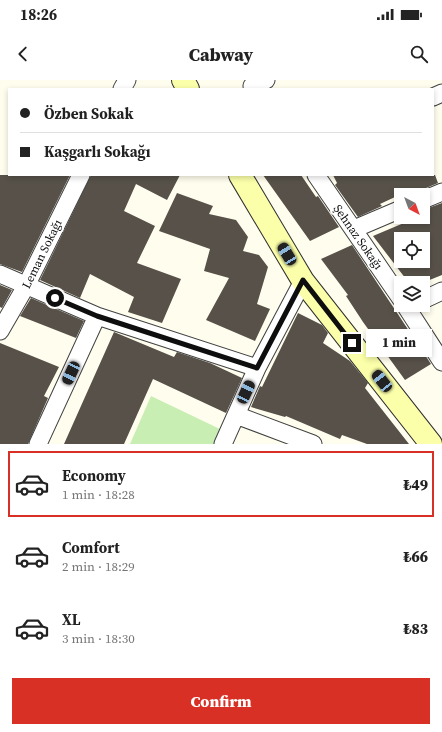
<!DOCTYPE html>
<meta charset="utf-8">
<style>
:root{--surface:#fff;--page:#f2f2f2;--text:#222;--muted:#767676;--line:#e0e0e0;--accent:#d93025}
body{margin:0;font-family:"Source Serif 4",serif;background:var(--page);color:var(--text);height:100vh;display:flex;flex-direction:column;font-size:15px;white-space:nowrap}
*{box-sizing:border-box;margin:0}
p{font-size:13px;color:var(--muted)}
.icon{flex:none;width:22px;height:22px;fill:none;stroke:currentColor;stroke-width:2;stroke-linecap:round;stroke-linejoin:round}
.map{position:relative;height:364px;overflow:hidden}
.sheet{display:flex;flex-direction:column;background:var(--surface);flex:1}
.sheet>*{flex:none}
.banner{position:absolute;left:8px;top:8px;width:426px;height:88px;border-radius:0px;box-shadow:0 2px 6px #0003;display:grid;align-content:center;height:88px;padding:0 12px;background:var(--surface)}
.needle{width:26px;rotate:139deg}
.buttons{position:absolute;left:394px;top:108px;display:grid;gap:8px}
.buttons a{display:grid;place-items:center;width:36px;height:36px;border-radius:0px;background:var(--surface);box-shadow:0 2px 6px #0003;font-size:20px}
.end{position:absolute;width:18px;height:18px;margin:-9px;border:5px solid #0e0e0e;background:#fff;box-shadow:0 0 0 2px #fff}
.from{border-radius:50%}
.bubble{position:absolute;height:28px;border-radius:0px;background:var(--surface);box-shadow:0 2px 6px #0003;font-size:13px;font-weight:800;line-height:28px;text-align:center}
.car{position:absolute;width:12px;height:24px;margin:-12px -6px;border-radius:5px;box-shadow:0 0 3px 1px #0007;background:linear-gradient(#222 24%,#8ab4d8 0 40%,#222 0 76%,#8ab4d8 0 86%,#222 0)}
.banner b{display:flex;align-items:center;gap:14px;height:38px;font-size:15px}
.banner b+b{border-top:1px solid var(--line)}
.banner i{width:10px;height:10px;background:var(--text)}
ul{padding:7px 0 0;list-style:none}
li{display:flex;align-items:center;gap:12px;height:66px;margin:0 8px 6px;padding:0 4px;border:2px solid transparent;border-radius:0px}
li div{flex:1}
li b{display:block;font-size:15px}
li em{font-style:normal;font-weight:800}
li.on{border-color:var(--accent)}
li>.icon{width:36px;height:36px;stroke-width:1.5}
.action{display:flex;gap:8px;margin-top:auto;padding:8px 12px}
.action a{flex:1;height:46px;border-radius:0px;background:var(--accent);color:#fff;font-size:16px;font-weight:800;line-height:46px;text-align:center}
.status{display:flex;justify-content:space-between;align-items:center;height:28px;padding:0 20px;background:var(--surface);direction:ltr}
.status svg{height:11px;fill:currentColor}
header{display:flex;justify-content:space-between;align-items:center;height:52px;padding:0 12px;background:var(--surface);font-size:18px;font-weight:800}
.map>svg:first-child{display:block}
.green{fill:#c8eeb3}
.building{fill:#575149;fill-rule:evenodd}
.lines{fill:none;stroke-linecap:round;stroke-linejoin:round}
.street-casing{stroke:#414141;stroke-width:19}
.secondary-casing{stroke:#303030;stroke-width:24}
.street{stroke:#fff;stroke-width:17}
.secondary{stroke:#fbffa9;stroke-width:22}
.route{stroke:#0e0e0e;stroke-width:5}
.labels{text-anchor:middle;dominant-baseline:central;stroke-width:4;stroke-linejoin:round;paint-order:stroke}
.street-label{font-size:12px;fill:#0e0e0e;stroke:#fff}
</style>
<div class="status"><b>18:26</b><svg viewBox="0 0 49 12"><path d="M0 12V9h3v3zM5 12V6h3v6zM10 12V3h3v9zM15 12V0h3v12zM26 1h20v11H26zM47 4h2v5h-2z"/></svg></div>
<header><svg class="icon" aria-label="back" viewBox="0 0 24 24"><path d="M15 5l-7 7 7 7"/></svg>Cabway<svg class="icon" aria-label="search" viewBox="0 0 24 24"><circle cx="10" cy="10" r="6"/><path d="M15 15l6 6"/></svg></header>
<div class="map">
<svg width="442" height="364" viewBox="0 0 442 364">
<rect width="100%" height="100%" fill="#fffeee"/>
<path class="green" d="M 151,316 L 222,350 L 216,364 L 130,364 Z"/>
<path class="building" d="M 0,95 L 70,95 L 22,192 L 0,184 Z
M 91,95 L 180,95 L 167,120 L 136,104 L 124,131 L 155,146 L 137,183 L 181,199 L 162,243 L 128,232 L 134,217 L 90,194 L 80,218 L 40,200 Z
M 263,95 L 301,95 L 316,117 L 318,116 L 339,147 L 310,161 Z
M 333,95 L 435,95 L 438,103 L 419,111 L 415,115 L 410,115 L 408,111 L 380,124 L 382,126 L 358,137 L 335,105 L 337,103 Z
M 177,113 L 213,126 L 209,134 L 236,140 L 248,157 L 243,171 L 259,175 L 268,187 L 257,224 L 270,229 L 255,261 L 206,240 L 229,198 L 204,191 L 210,169 L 159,151 Z
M 442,123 L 442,195 L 422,203 L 409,203 L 373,156 L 418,137 L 423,137 L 423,130 ZM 401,159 L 423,159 L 423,181 L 401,181 Z
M 352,165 L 431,284 L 405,300 L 363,242 L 346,216 L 348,215 L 321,179 Z
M 0,205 L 12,210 L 2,228 L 0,227 Z
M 31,218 L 84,241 L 76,258 L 20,236 Z
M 298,233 L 322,245 L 328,253 L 323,263 L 350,281 L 368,303 L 365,308 L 409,364 L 367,364 L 342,355 L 340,359 L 286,336 L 285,337 L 251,327 L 260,306 L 262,307 Z
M 114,252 L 174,277 L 177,272 L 210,283 L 242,298 L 226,333 L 153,299 L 124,364 L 64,364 Z
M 0,263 L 59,287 L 44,316 L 48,318 L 28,364 L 0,364 Z"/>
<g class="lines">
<g class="street-casing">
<path id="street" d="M 252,6 L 266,0
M 122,9 L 127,0
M 433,17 L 442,13
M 316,95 L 401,219
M 423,120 L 442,112
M 354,149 L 401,129
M 0,194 L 97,236 L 257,288
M 423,220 L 442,211
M 405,225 L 442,282
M 0,251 L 26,206 L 81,95
M 236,335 L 313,364
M 38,364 L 97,236
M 223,364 L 257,288 L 303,201"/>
</g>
<g class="secondary-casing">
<path id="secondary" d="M 183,0 L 188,9
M 240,95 L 303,201 L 431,364"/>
</g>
<use href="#street" class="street"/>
<use href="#secondary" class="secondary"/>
</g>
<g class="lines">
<path class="route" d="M 55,218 L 97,236 L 257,288 L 303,200 L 352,263"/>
</g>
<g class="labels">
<g class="street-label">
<text transform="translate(358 157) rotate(55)">Şehnaz Sokağı</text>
<text transform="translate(42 174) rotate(-64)">Leman Sokağı</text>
</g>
</g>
</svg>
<div class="buttons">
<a><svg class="needle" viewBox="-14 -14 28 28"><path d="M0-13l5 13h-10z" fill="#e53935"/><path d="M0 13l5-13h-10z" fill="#767676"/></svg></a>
<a><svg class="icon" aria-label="locate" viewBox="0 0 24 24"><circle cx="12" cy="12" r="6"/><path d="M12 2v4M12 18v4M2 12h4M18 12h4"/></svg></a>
<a><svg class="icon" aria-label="layers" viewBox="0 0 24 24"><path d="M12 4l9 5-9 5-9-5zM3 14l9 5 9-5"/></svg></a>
</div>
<i class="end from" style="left:55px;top:218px"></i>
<i class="end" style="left:352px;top:263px"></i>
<div class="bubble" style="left:366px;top:249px;width:66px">1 min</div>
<i class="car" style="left:287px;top:174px;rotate:329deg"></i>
<i class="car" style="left:71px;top:293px;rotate:205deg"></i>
<i class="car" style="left:382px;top:301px;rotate:322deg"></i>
<i class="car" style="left:246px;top:312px;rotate:25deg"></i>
<div class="banner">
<b><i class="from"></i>Özben Sokak</b>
<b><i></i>Kaşgarlı Sokağı</b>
</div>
</div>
<section class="sheet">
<ul>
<li class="on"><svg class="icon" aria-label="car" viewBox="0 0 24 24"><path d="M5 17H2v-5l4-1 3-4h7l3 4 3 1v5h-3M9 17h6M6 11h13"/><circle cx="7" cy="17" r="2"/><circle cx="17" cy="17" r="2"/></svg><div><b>Economy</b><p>1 min · 18:28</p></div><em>₺49</em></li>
<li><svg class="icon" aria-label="car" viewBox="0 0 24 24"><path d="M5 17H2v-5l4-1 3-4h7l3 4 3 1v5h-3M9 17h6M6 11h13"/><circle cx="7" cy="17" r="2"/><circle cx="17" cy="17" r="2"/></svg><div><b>Comfort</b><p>2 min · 18:29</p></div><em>₺66</em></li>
<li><svg class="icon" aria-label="car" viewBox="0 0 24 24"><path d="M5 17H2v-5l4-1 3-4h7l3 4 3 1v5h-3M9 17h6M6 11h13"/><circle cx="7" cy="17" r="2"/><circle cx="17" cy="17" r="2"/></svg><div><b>XL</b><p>3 min · 18:30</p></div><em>₺83</em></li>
</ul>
<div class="action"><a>Confirm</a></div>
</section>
